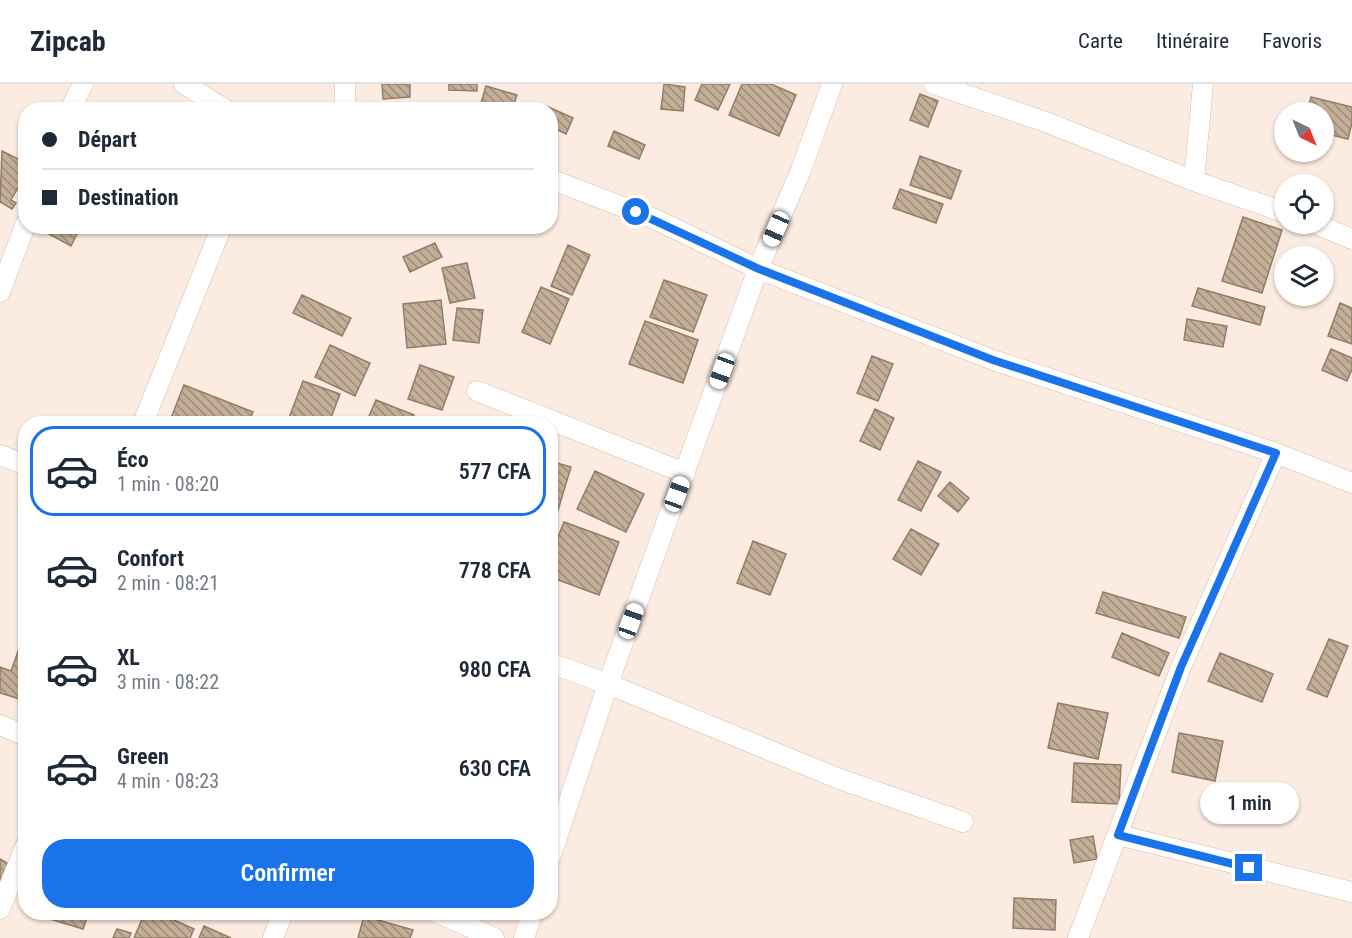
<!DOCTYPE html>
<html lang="fr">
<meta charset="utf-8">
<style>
:root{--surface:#fff;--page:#f2f2f3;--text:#1f2937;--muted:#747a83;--line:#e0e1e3;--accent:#1a73e8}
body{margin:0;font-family:"Roboto Condensed",sans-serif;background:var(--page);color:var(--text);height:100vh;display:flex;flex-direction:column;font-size:22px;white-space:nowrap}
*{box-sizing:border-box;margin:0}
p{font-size:20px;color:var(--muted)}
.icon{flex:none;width:33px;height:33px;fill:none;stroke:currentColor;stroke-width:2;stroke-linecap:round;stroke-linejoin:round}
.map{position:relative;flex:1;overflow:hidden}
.details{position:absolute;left:18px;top:332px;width:540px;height:504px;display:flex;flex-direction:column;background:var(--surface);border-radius:24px;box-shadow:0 2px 4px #0004}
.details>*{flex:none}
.banner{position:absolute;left:18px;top:18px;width:540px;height:132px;border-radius:24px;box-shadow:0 2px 4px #0004;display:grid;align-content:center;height:132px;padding:0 24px;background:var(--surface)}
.needle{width:39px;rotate:137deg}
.tools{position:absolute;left:1274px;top:18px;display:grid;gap:12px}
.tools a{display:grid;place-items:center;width:60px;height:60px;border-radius:50%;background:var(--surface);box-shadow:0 2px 4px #0004;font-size:30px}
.end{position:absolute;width:27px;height:27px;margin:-14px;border:8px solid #1a73e8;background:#fff;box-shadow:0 0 0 3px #fff}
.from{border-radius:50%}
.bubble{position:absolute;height:42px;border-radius:21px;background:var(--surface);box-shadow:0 2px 4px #0004;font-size:20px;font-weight:600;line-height:42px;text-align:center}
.car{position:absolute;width:18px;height:36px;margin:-18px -9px;border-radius:8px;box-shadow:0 0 4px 2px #0007;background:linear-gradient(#fff 24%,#345 0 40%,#fff 0 76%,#345 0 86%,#fff 0)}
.banner b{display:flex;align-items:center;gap:21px;height:57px;font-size:22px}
.banner b+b{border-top:2px solid var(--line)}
.banner i{width:15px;height:15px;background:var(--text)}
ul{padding:10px 0 0;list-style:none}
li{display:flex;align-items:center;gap:18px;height:90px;margin:0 12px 9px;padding:0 12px;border:3px solid transparent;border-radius:24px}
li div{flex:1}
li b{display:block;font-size:22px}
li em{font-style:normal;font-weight:600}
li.selected{border-color:var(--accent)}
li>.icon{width:54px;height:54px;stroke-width:1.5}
.cta{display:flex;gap:12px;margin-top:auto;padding:12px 24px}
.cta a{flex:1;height:69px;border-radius:24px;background:var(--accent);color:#fff;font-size:24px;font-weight:600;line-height:69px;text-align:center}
header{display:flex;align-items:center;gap:36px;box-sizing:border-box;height:84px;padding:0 30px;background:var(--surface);border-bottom:2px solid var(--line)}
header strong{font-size:28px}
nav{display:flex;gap:33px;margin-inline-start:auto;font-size:21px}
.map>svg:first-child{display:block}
.building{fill:url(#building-back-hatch);stroke:#927e68;stroke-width:1.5}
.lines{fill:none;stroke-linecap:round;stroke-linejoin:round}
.street-casing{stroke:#d7bcaa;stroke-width:21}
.street{stroke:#fff;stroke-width:20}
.route{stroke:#1a73e8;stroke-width:8}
</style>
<header>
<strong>Zipcab</strong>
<nav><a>Carte</a><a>Itinéraire</a><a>Favoris</a></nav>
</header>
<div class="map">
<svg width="1352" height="854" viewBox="0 0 1352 854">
<defs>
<pattern id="building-back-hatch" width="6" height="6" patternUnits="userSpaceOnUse" patternTransform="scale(1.5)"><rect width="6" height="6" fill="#c3ae97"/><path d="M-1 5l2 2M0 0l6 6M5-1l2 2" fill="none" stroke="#9f8d7a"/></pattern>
</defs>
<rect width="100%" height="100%" fill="#fcebe0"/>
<path class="building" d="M 382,0 L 410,0 L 410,13 L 383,15 Z
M 449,0 L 477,0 L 477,7 L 449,6 Z
M 664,0 L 685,3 L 683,27 L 661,25 Z
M 702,0 L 730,0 L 718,26 L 695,16 Z
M 742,0 L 771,0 L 796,11 L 779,52 L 729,31 Z
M 486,2 L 517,11 L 512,26 L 479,26 Z
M 920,10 L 938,17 L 928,43 L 910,36 Z
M 1311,13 L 1352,23 L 1352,39 L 1348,55 L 1323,49 L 1323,28 L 1307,28 Z
M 546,22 L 573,34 L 566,50 L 550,42 L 550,26 L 545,26 Z
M 614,47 L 645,61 L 639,75 L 608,62 Z
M 2,67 L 26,79 L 26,90 L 11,116 L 16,119 L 12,125 L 0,118 Z
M 920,72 L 961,87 L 951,115 L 910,101 Z
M 900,105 L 943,120 L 936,139 L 893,124 Z
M 1243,133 L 1282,146 L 1262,209 L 1222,197 Z
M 50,142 L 81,142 L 71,162 L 47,149 Z
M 435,159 L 442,173 L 410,188 L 403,173 Z
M 568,161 L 590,171 L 572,211 L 551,202 Z
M 467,179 L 475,214 L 450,219 L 442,184 Z
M 664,196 L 707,211 L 693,248 L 650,233 Z
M 541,203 L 569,215 L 550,260 L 522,248 Z
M 1198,204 L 1265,223 L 1260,241 L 1192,222 Z
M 302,211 L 351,234 L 342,252 L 293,229 Z
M 441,216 L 446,260 L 407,264 L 403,220 Z
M 1340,219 L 1352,224 L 1352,260 L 1328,252 Z
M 457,224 L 483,226 L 479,259 L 453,256 Z
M 1187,235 L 1227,242 L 1223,263 L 1184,256 Z
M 645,237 L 698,256 L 683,299 L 629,280 Z
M 330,261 L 370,279 L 355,312 L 315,293 Z
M 1331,265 L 1352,274 L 1352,285 L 1347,297 L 1322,286 Z
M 872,272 L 893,280 L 878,317 L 857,309 Z
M 420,281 L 454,293 L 442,326 L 408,315 Z
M 303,297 L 340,310 L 329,339 L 287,339 Z
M 184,301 L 253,328 L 248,339 L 169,339 Z
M 376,316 L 414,331 L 410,339 L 366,339 Z
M 875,325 L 894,334 L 880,366 L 860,357 Z
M 550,377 L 571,383 L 556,433 L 550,431 Z
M 918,377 L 941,388 L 921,427 L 898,416 Z
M 595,387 L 644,410 L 626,448 L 577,425 Z
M 950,398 L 969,414 L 958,428 L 938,412 Z
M 564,438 L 619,458 L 599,511 L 550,493 L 550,473 Z
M 911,445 L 939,460 L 921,491 L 893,475 Z
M 753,457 L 786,470 L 770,511 L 737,499 Z
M 1103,508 L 1186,533 L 1179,554 L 1096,529 Z
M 26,545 L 26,609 L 23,616 L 0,609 L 0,583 L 11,587 Z
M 1122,549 L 1169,569 L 1159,592 L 1112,573 Z
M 1329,555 L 1348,562 L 1327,613 L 1307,605 Z
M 1220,569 L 1273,590 L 1262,618 L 1208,597 Z
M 1058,619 L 1108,629 L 1098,675 L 1048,664 Z
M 1179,649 L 1223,657 L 1215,697 L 1172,688 Z
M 1074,679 L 1121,681 L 1119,720 L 1072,718 Z
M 1093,752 L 1097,775 L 1074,779 L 1070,756 Z
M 0,775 L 9,780 L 0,800 Z
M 1014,814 L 1056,816 L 1055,846 L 1013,844 Z
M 41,828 L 89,828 L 83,845 L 40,832 Z
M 145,828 L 156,828 L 194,845 L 190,854 L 134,854 Z
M 364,832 L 413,846 L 410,854 L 358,854 Z
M 204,842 L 231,854 L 199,854 Z
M 117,845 L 131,849 L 129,854 L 113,854 Z"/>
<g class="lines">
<g class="street-casing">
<path id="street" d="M 184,0 L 226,26
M 345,0 L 345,22 L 347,26
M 934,0 L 1046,38 L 1194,97 L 1284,128
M 70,26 L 83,0
M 550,95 L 657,136 L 758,185 L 993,276 L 1276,369 L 1352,399
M 1194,97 L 1203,0
M 1316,140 L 1352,155
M 0,208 L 26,139
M 477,307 L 685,389
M 143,339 L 222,142
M 0,371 L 26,381
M 550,579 L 608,600 L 837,694 L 963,738
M 0,641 L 26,652
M 1118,751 L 1352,808
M 550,774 L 608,600 L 758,185 L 801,86 L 832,0
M 0,825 L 26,761
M 436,828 L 494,854
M 273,854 L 283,828
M 524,854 L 533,828
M 1078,854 L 1181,583 L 1276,369"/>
</g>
<use href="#street" class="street"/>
</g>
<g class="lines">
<path class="route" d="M 636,128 L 759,185 L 993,276 L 1276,369 L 1181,583 L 1118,751 L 1249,784"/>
</g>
</svg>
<div class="tools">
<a><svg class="needle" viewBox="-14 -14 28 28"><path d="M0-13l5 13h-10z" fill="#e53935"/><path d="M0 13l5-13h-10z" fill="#747a83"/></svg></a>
<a><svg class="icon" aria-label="locate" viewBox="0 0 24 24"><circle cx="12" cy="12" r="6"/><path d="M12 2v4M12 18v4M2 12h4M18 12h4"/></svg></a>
<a><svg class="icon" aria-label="layers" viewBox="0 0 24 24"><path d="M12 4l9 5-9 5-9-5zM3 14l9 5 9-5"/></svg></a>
</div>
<i class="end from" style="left:636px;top:128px"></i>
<i class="end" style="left:1249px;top:784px"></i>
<div class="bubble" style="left:1200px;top:698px;width:99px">1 min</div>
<i class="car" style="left:776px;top:145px;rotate:204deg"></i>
<i class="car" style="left:722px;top:287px;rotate:200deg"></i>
<i class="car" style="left:677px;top:410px;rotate:20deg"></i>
<i class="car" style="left:631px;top:537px;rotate:20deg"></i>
<div class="banner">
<b><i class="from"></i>Départ</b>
<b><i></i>Destination</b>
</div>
<section class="details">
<ul>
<li class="selected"><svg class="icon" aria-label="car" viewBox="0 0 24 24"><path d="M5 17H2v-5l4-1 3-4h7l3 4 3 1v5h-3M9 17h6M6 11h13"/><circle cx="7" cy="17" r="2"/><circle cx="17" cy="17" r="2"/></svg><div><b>Éco</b><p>1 min · 08:20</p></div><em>577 CFA</em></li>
<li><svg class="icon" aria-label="car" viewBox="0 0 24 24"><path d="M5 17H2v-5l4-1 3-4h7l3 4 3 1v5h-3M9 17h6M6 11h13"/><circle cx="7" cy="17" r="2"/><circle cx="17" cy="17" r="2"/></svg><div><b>Confort</b><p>2 min · 08:21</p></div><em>778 CFA</em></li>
<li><svg class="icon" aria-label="car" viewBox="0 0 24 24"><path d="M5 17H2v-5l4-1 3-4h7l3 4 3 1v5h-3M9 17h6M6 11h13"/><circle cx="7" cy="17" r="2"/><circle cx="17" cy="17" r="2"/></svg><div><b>XL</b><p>3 min · 08:22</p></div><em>980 CFA</em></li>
<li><svg class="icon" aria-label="car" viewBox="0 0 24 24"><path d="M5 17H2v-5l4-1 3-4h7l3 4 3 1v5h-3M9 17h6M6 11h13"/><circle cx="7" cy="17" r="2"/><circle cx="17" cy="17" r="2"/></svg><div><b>Green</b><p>4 min · 08:23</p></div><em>630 CFA</em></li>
</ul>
<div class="cta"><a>Confirmer</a></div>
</section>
</div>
